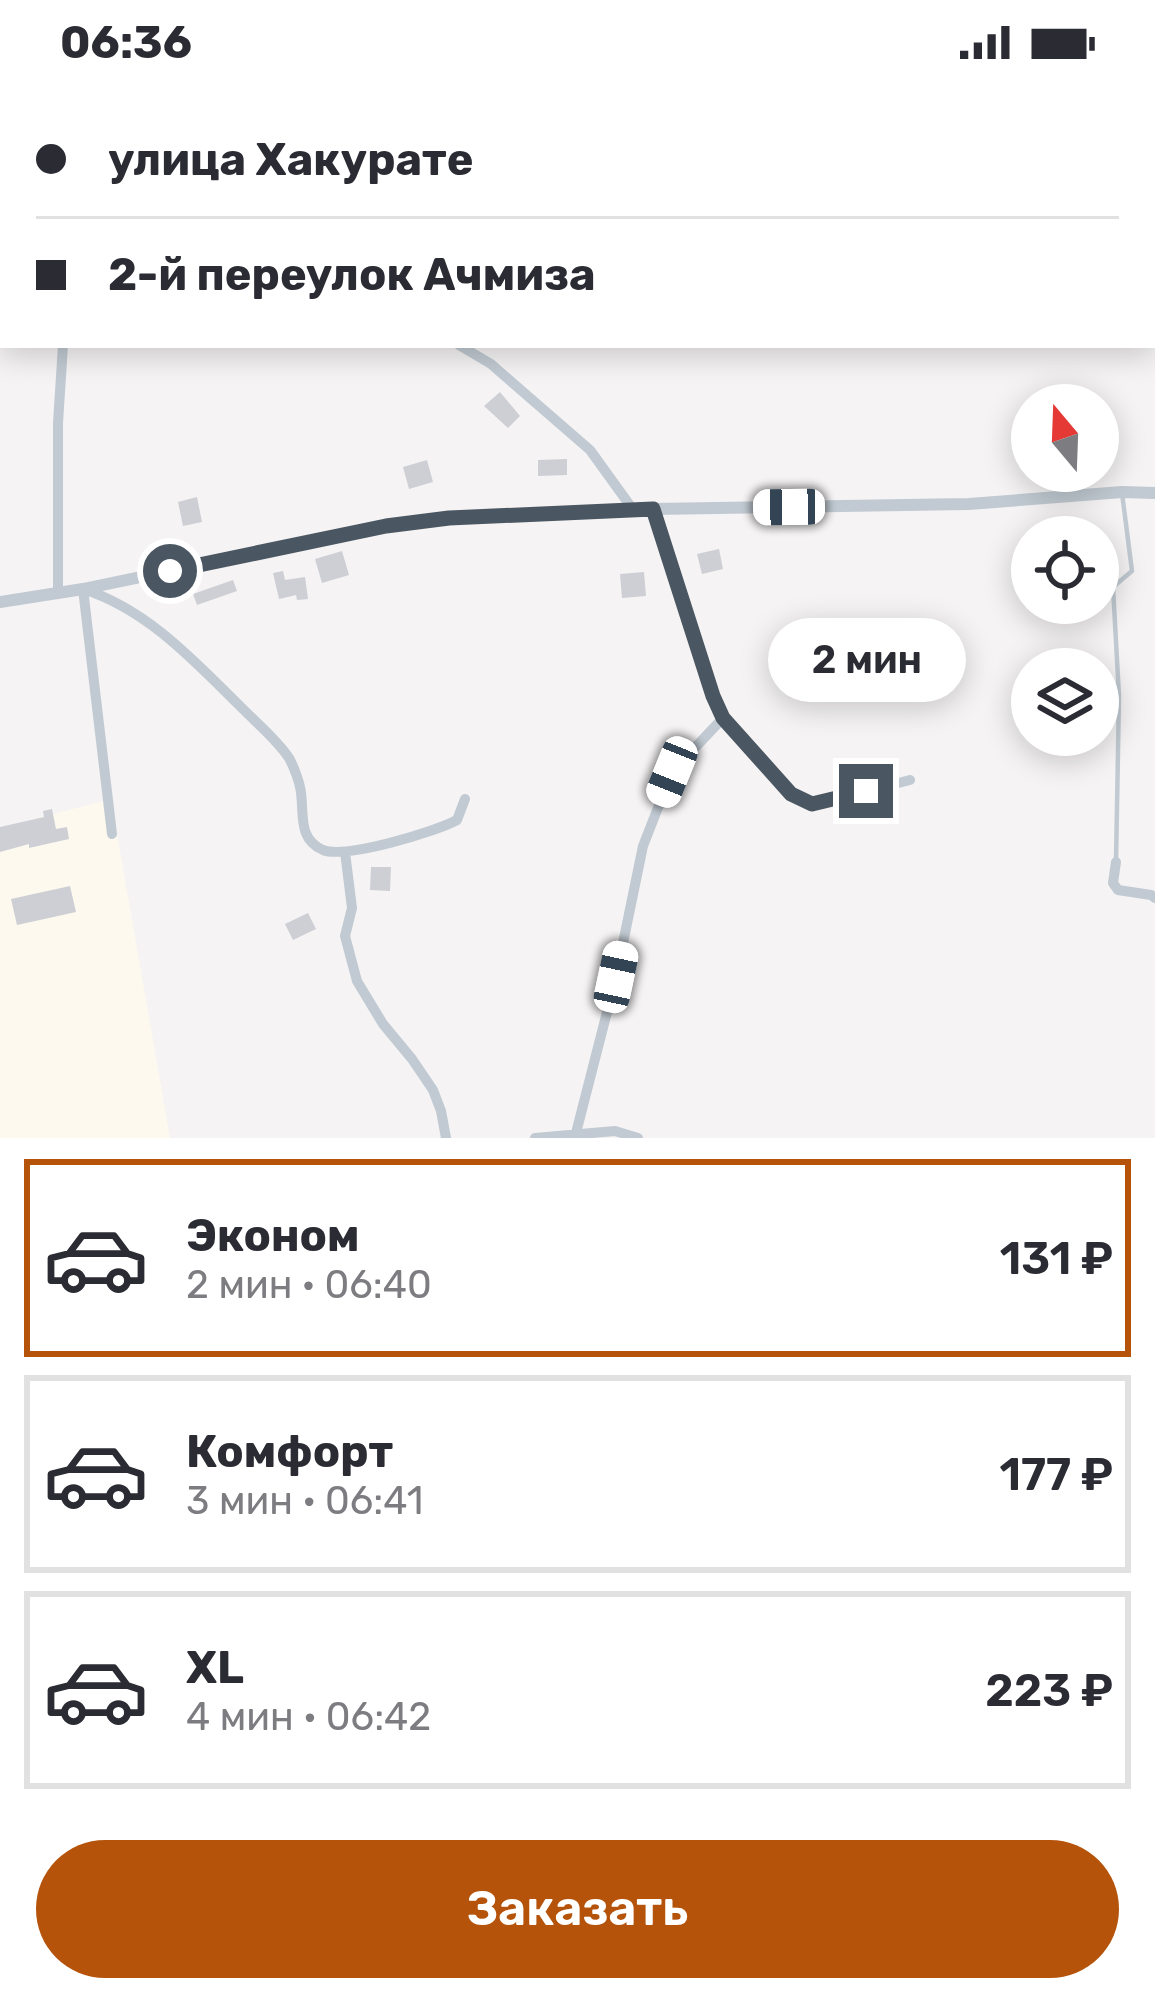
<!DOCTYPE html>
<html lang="ru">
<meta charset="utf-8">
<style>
:root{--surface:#fff;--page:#f2f2f3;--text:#2b2b33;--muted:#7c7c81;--line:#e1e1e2;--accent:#b45309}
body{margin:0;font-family:Rubik,sans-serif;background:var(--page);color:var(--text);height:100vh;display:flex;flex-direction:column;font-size:45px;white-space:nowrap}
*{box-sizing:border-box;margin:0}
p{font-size:39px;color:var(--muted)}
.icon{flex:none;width:66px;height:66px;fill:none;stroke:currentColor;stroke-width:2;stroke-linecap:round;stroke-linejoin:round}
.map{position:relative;height:1054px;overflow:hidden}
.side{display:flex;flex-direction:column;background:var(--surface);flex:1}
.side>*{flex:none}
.top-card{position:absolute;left:0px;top:0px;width:1155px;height:264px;box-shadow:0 6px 30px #0003;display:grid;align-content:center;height:264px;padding:0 36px;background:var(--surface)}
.needle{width:78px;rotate:341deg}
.fabs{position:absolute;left:1011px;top:300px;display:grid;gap:24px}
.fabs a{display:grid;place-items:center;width:108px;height:108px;border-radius:50%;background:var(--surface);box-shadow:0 6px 30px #0003;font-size:60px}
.end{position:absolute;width:54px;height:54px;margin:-27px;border:15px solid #4a5661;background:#fff;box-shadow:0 0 0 6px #fff}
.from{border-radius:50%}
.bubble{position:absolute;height:84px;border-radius:42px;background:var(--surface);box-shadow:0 6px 30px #0003;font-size:39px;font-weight:600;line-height:84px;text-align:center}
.car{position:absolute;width:36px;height:72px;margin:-36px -18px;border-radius:15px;box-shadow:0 0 9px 3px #0007;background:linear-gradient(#fff 24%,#345 0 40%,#fff 0 76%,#345 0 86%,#fff 0)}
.top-card b{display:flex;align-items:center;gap:42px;height:114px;font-size:45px}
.top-card b+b{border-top:3px solid var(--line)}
.top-card i{width:30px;height:30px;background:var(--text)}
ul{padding:21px 0 0;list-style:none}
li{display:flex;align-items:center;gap:36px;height:198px;margin:0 24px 18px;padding:0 12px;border:6px solid var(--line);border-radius:0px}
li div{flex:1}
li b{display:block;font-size:45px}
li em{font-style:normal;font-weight:600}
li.current{border-color:var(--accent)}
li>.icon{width:108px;height:108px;stroke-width:1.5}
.button{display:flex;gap:24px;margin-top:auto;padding:24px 36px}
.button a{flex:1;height:138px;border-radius:72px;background:var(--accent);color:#fff;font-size:48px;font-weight:600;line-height:138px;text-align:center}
.status{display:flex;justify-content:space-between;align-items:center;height:84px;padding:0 60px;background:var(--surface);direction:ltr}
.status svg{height:33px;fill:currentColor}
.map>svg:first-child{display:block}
.commercial{fill:#fdf9ef}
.water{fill:#90daee}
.building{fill:#cdcfd5}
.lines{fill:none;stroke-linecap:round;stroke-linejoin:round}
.service{stroke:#c1cad2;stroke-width:4.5}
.minor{stroke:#c1cad2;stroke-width:10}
.tertiary{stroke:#c1cad2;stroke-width:12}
.route{stroke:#4a5661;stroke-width:15}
</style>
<div class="status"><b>06:36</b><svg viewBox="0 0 49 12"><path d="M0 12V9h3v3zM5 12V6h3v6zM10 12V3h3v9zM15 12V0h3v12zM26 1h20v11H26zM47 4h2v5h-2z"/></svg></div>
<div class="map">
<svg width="1155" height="1054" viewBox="0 0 1155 1054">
<rect width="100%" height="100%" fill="#f5f3f3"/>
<path class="commercial" d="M 111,715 L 170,1054 L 0,1054 L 0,744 Z"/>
<path class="water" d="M 409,0 L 1155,0 L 1155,237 L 1152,237 L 1152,3 L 414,3 Z"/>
<path class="building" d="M 500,308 L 520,332 L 508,344 L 484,322 Z
M 567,375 L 567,391 L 538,392 L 538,376 Z
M 427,376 L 433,398 L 409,405 L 403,383 Z
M 197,413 L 202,438 L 183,442 L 178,418 Z
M 719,465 L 723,485 L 702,490 L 697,470 Z
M 342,467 L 349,491 L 322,499 L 315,475 Z
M 283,487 L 285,496 L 305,493 L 308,515 L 297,516 L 296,511 L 279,515 L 273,489 Z
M 644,488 L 646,512 L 622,514 L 620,490 Z
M 233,496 L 237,507 L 197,521 L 193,510 Z
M 52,725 L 56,745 L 67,743 L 69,755 L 29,764 L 29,760 L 0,768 L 0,743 L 44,733 L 43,727 Z
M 371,783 L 391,783 L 390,807 L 370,806 Z
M 70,802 L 76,828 L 17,841 L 11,815 Z
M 308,829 L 316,845 L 293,856 L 285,840 Z"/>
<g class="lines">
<path class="service" d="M 1116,778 L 1119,612 L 1113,503 L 1132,487 L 1122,409"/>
<path class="minor" d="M 29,0 L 31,3
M 0,134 L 3,134
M 1152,252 L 1155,252
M 459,261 L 491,280 L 590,366 L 634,427
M 58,509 L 58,339 L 63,261
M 723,634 L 791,710 L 806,719 L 821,719 L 910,696
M 112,750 L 83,505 C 149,526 196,579 245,627 C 259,641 278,657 289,674 C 294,683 300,699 301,709 C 304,731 298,755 323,766 C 345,775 435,748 457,736 L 465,715
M 345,768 L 352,824 L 345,852 L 357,897 L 383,940 L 412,975 L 433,1006 L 441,1027 L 446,1054
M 1116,778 L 1113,799 L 1118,806 L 1151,811 L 1155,814
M 576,1049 L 616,893 L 643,762 L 672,688 L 723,634 L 713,612 L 653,425
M 535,1054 L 615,1047 L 638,1054"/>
<path class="tertiary" d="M 0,518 L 83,505 L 386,442 L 449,434 L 653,425 L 969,420 L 1122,408 L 1155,409"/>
</g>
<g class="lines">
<path class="route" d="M 170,487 L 386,442 L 449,434 L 653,425 L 713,612 L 723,634 L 791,710 L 812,720 L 866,707"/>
</g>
</svg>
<div class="fabs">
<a><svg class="needle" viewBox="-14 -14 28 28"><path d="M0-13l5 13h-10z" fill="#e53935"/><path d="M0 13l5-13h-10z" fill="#7c7c81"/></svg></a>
<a><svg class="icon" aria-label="locate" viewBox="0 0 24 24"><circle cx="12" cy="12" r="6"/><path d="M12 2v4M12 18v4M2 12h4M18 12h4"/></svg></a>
<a><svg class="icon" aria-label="layers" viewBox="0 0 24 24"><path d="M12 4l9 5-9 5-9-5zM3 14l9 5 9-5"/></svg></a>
</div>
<i class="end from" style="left:170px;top:487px"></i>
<i class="end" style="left:866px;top:707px"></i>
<div class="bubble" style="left:768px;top:534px;width:198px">2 мин</div>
<i class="car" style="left:789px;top:423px;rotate:269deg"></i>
<i class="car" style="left:672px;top:688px;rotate:202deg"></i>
<i class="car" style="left:616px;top:893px;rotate:12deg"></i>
<div class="top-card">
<b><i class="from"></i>улица Хакурате</b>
<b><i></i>2-й переулок Ачмиза</b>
</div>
</div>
<section class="side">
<ul>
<li class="current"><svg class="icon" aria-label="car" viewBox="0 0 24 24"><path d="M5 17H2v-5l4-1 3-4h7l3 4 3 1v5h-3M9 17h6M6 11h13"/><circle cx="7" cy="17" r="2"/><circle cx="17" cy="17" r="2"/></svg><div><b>Эконом</b><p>2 мин · 06:40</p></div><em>131 ₽</em></li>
<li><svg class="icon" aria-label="car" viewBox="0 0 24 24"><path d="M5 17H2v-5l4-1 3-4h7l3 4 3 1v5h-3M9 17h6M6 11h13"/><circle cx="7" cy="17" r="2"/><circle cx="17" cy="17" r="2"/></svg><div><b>Комфорт</b><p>3 мин · 06:41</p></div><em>177 ₽</em></li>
<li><svg class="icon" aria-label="car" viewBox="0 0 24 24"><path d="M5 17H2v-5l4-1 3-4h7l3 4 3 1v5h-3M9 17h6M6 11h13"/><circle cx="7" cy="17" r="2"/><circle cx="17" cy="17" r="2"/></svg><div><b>XL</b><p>4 мин · 06:42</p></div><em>223 ₽</em></li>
</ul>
<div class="button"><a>Заказать</a></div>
</section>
